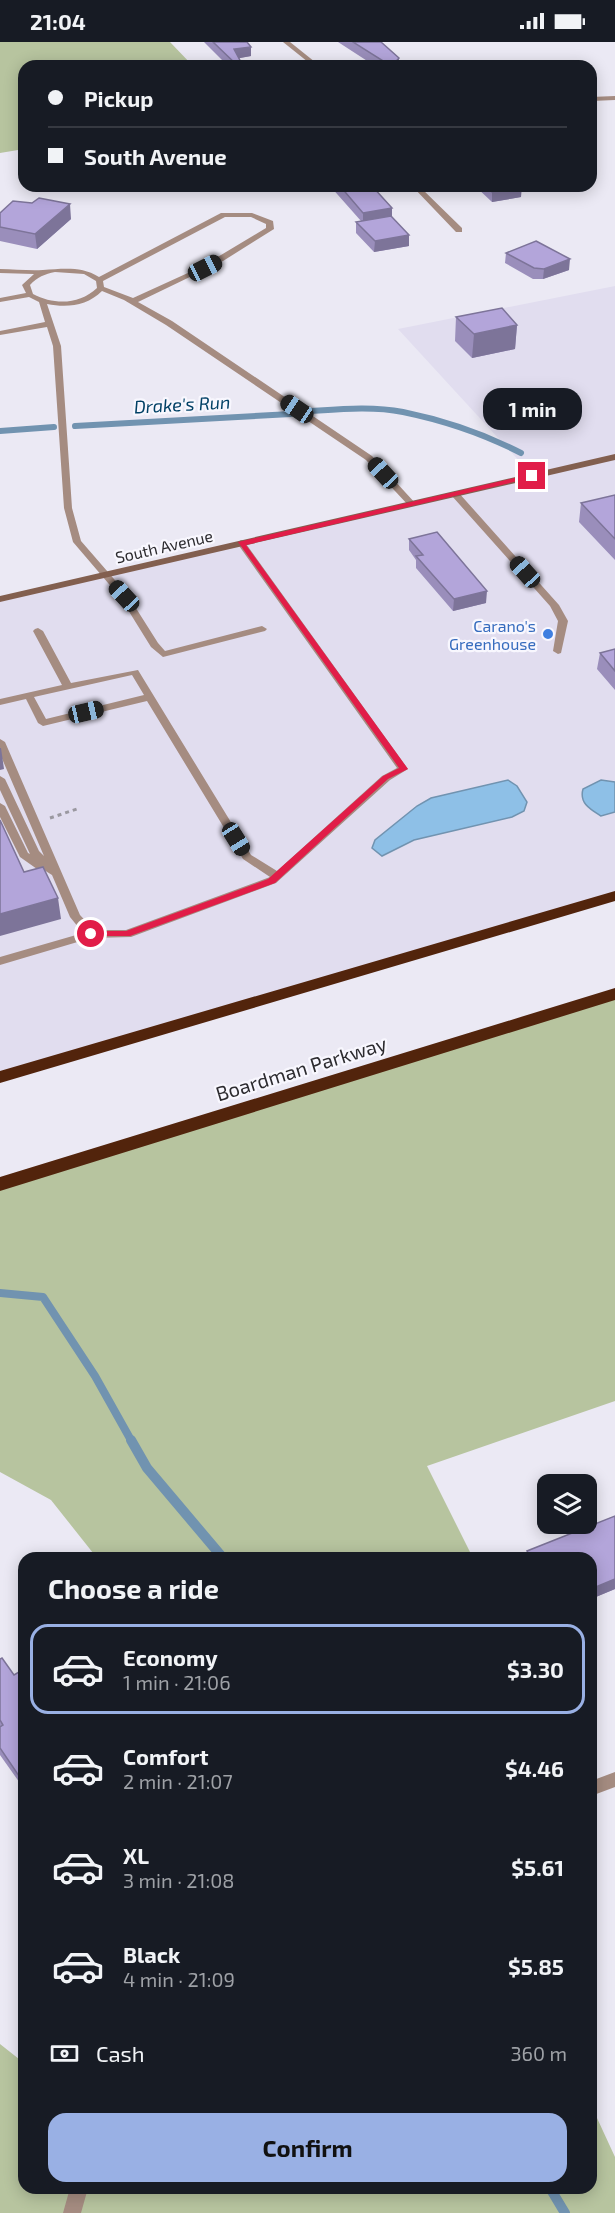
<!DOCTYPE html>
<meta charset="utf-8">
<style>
:root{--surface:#171b24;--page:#242831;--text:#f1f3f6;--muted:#9ea1a6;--line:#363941;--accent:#99b0e4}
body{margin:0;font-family:"Exo 2",sans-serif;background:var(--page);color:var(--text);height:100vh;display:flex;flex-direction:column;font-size:22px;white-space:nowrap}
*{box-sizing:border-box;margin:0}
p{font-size:20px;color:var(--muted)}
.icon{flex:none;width:33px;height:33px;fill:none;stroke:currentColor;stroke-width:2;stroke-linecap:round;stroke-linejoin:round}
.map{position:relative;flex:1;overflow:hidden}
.drawer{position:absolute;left:18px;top:1510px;width:579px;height:642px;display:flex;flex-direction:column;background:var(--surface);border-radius:18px;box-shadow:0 3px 15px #0003}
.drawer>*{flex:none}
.top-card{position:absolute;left:18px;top:18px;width:579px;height:132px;border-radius:18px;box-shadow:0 3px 15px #0003;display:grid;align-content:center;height:132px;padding:0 30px;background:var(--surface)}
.controls{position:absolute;left:537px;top:1432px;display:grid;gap:12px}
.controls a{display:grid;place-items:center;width:60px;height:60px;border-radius:12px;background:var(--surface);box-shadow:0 3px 15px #0003;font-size:30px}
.end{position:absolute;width:27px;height:27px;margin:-14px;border:8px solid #e11d48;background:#fff;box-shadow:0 0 0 3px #fff}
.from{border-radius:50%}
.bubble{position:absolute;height:42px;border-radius:18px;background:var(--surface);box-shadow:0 3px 15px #0003;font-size:20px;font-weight:700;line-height:42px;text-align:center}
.car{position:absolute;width:18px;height:36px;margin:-18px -9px;border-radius:8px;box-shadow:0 0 4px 2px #0007;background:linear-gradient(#222 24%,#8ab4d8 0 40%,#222 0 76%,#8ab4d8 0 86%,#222 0)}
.top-card b{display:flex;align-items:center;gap:21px;height:57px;font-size:22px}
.top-card b+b{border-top:2px solid var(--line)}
.top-card i{width:15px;height:15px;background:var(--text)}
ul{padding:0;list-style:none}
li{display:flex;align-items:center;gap:18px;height:90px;margin:0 12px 9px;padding:0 18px;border:3px solid transparent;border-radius:18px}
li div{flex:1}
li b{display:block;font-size:22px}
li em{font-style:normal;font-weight:700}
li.current{border-color:var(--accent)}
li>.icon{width:54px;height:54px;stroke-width:1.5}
h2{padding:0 30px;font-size:27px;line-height:72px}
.pay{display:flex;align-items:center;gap:15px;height:66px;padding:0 30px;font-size:22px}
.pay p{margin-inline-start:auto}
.button{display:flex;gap:12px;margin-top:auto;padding:12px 30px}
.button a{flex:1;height:69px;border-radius:18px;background:var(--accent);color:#111;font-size:24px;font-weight:700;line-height:69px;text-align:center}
.status{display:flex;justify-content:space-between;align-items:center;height:42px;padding:0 30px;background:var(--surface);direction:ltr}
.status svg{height:16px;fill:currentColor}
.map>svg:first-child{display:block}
.built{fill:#e1ddef}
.green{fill:#b7c49f}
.water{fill:#8ec0e7;stroke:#7193b0;stroke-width:1.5}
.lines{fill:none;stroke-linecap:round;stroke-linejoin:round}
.stream-far2{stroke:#7193b0;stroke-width:6}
.stream-far1{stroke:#7193b0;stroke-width:8}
.stream{stroke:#7193b0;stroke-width:10}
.path{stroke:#9a98a0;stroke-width:3;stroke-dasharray:4 4;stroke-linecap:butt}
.service{fill:#a58c81;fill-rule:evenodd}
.minor{fill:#a58c81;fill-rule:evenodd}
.secondary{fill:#825f4f;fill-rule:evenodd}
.motorway{fill:#52240c;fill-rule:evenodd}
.wall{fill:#9a8ebb}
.shaded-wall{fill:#7d7499}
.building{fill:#b3a5da;stroke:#7d7499;stroke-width:1.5}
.route{fill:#e11d48}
.shop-dot{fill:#3f7fe0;stroke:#f8f7fe;stroke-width:2}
.labels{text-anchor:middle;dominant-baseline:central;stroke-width:4.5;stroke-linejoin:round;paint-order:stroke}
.far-street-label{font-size:16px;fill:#2c2b2f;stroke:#f8f7fe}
.far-shop-label{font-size:16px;fill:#366cbe;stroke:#f8f7fe;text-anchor:end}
.far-water-label{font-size:18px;font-style:italic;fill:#004065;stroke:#f8f7fe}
.street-label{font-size:20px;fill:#2c2b2f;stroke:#f8f7fe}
</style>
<div class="status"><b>21:04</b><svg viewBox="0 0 49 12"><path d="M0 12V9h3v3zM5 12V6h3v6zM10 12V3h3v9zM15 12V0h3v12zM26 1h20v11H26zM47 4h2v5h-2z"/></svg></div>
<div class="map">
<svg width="615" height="2171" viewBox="0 0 615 2171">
<rect width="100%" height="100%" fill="#ebe9f4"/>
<path class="built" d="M 615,244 L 615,854 L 0,1035 L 0,557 L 532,433 L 398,287 Z"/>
<path class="green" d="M 0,0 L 170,0 L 193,24 L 24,24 L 24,107 L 0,111 Z
M 615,952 L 615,1359 L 427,1424 L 473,1516 L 97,1516 L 51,1458 L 0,1430 L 0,1142 Z
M 0,2002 L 24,2021 L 24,2146 L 591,2146 L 591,2063 L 615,2115 L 615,2171 L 0,2171 Z"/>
<path class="water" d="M 508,738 L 517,744 L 527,760 L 524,769 L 512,775 L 414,798 L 382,814 L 372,806 L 375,798 L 417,764 L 431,756 Z
M 601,738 L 615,740 L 615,770 L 601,774 C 590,767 579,761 583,747 Z"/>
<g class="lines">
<path class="stream-far2" d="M 311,369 C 341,367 373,364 403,370 C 442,378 486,393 521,411
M 75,384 L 291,372
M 0,389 L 54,385"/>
<path class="stream-far1" d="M 0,1251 L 43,1255 L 95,1334 L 132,1400"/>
<path class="stream" d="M 131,1398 L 147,1426 L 223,1516
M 550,2146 L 565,2171"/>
<path class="path" d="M 50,776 L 77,767"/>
<path class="service" d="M 221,171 L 252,171 L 273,179 L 274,187 L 223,219 L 138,260 L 172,279 L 372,414 L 416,462 L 409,464 L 366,418 L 166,283 L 124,258 L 102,249 C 87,264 67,266 47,262 L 61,304 L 72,466 L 81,499 L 127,552 L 158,601 L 165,609 L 262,584 L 267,587 L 265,589 L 163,615 L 151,605 L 120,555 L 73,500 L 64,466 L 53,304 L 47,285 L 0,293 L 0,289 L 45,280 L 39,260 L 29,255 L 0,260 L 0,256 L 26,251 L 22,243 L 34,232 L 0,231 L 0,227 C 14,227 29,229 43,228 C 63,227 81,224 99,235 ZM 225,175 L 251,175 L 266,182 L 266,186 L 201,225 L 133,256 L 104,245 L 103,239 ZM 55,230 L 84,232 L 96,239 L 97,246 C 79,263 54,263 33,252 L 30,243 C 37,235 45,232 55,230 Z
M 455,449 L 458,450 L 559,563 L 568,579 L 561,611 L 558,612 L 553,609 L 558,579 L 550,564 L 452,454 L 451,452 Z
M 241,498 L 244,499 L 408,727 L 390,738 L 276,841 L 131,895 L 91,896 L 0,923 L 0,915 L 83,891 L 70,875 L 52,833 L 44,828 L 37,827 L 20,815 L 0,775 L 0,761 L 5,764 L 28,811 L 30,812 L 0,748 L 0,734 L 5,737 L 39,809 L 44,814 L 0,712 L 0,697 L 5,700 L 80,873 L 94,888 L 126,888 L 270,835 L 243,817 L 147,659 L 43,684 L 38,681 L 26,657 L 0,663 L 0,657 L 62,643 L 33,589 L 35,587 L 38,586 L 43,589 L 71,641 L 138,628 L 251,813 L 277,829 L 382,734 L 397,726 L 237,501 ZM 132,633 L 144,653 L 46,677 L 34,655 Z"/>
<path class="minor" d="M 283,0 L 290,0 L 320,24 L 313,24 Z
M 615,54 L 615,58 L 591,59 L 591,55 Z
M 412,144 L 419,144 L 462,186 L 462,190 L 456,190 Z
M 615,1730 L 615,1745 L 591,1754 L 591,1739 Z
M 70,2146 L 88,2146 L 81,2171 L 63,2171 Z"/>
<path class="secondary" d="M 615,412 L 615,418 L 0,560 L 0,554 Z"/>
<path class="motorway" d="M 615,849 L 615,859 L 0,1041 L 0,1029 Z
M 615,946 L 615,958 L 0,1149 L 0,1135 Z"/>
</g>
<path class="wall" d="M 204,0 L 247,0 L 251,14 L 239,16 L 242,24 L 228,24 Z
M 338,0 L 381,0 L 399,16 L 398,24 L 375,24 Z
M 330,144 L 372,144 L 409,204 L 374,210 L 356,191 L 356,180 L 361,179 Z
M 475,144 L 521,144 L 521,155 L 492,160 Z
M 0,171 L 71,177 L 37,207 L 0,199 Z
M 506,211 L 569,228 L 543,237 L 533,237 L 505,221 Z
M 456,275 L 517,283 L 515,307 L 472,316 L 455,299 Z
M 615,453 L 615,518 L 579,480 L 581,461 Z
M 409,497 L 486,561 L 453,569 L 416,526 L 416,518 L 409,508 Z
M 615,607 L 615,648 L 597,627 L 600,611 Z
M 615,1474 L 615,1547 L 591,1557 L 591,1516 L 526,1516 L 527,1509 Z
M 0,1617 L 22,1744 L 0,1713 Z"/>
<path class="shaded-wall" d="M 251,5 L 251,14 L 235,17 L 234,7 Z
M 399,16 L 398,24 L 392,24 Z
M 522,144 L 521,155 L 492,160 L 492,150 Z
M 70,162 L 71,177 L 37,207 L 35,192 Z
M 392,166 L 392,176 L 363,181 L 363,171 Z
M 409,193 L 409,204 L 374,210 L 375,199 Z
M 570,217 L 569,228 L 543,237 L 544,227 Z
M 517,283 L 515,307 L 472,316 L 474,292 Z
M 487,549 L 486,561 L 453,569 L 454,557 Z
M 0,706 L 1,706 L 4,727 L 0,728 Z
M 58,856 L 61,877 L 0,894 L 0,872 Z
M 615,1537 L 615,1547 L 591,1557 L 591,1547 Z
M 24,1731 L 24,1743 L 22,1744 L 19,1734 Z"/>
<path class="building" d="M 213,0 L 247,0 L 251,5 L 234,7 L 242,22 L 240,24 L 238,24 Z
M 353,0 L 381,0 L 399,16 L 392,24 L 391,24 Z
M 340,144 L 372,144 L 392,166 L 363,171 Z
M 486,144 L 522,144 L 492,150 Z
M 39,156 L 70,162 L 35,192 L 0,185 L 0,171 L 13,159 L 32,161 Z
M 391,174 L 409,193 L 375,199 L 356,180 Z
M 536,199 L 570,217 L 544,227 L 534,226 L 506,211 Z
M 502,266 L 517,283 L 474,292 L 456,275 Z
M 615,453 L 615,497 L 581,461 Z
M 437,490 L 487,549 L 454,557 L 416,514 L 423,513 L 409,497 Z
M 615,607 L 615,629 L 600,611 Z
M 0,778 L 24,830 L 43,825 L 58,856 L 0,872 Z
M 615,1474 L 615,1537 L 591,1547 L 591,1516 L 531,1516 L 527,1509 Z
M 2,1616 L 14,1633 L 24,1627 L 24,1731 L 19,1734 L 0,1706 L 0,1685 L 3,1683 L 0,1678 L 0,1617 Z"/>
<path class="route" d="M 532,432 L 535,435 L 246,503 L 408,727 L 388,737 L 275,841 L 130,894 L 88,894 L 88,890 L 91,889 L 126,889 L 268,837 L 383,734 L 399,726 L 238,500 Z"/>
<circle class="shop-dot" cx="548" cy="592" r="6"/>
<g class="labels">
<g class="far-street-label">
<text transform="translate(164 504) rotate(-13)">South Avenue</text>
</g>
<g class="far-shop-label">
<text x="536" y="583">Carano's<tspan x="536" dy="18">Greenhouse</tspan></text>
</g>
<g class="far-water-label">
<text transform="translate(182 362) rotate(-3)">Drake's Run</text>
</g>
<g class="street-label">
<text transform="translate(301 1026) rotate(-17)">Boardman Parkway</text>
</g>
</g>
</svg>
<div class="controls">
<a><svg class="icon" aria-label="layers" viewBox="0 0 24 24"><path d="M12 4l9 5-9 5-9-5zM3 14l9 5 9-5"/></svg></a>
</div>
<i class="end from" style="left:91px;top:892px"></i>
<i class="end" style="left:532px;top:434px"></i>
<div class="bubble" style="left:483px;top:346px;width:99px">1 min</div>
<i class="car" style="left:205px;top:226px;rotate:63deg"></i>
<i class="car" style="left:297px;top:367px;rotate:304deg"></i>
<i class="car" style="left:383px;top:431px;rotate:317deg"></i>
<i class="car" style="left:525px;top:530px;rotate:318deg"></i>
<i class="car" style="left:124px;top:554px;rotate:317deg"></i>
<i class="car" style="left:86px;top:670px;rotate:77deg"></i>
<i class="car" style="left:236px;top:797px;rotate:148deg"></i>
<div class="top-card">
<b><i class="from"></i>Pickup</b>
<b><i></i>South Avenue</b>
</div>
<section class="drawer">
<h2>Choose a ride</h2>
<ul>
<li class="current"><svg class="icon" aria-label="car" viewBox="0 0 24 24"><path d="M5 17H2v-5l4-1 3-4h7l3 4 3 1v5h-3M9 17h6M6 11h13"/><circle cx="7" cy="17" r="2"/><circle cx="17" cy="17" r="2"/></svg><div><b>Economy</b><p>1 min · 21:06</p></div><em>$3.30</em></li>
<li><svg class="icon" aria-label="car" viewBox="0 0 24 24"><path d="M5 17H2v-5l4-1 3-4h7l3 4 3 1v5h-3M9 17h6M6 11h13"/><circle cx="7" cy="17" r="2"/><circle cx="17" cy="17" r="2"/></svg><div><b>Comfort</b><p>2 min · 21:07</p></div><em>$4.46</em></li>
<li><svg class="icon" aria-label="car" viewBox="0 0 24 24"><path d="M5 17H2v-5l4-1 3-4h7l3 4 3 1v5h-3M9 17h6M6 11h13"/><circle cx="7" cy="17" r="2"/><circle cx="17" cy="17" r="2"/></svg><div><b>XL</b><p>3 min · 21:08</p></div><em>$5.61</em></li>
<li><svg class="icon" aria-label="car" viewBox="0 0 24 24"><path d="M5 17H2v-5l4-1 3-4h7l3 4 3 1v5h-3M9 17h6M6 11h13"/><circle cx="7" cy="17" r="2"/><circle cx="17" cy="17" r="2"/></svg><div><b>Black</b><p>4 min · 21:09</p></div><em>$5.85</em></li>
</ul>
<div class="pay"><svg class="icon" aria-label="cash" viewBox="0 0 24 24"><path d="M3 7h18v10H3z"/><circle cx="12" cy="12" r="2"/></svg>Cash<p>360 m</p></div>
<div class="button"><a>Confirm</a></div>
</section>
</div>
